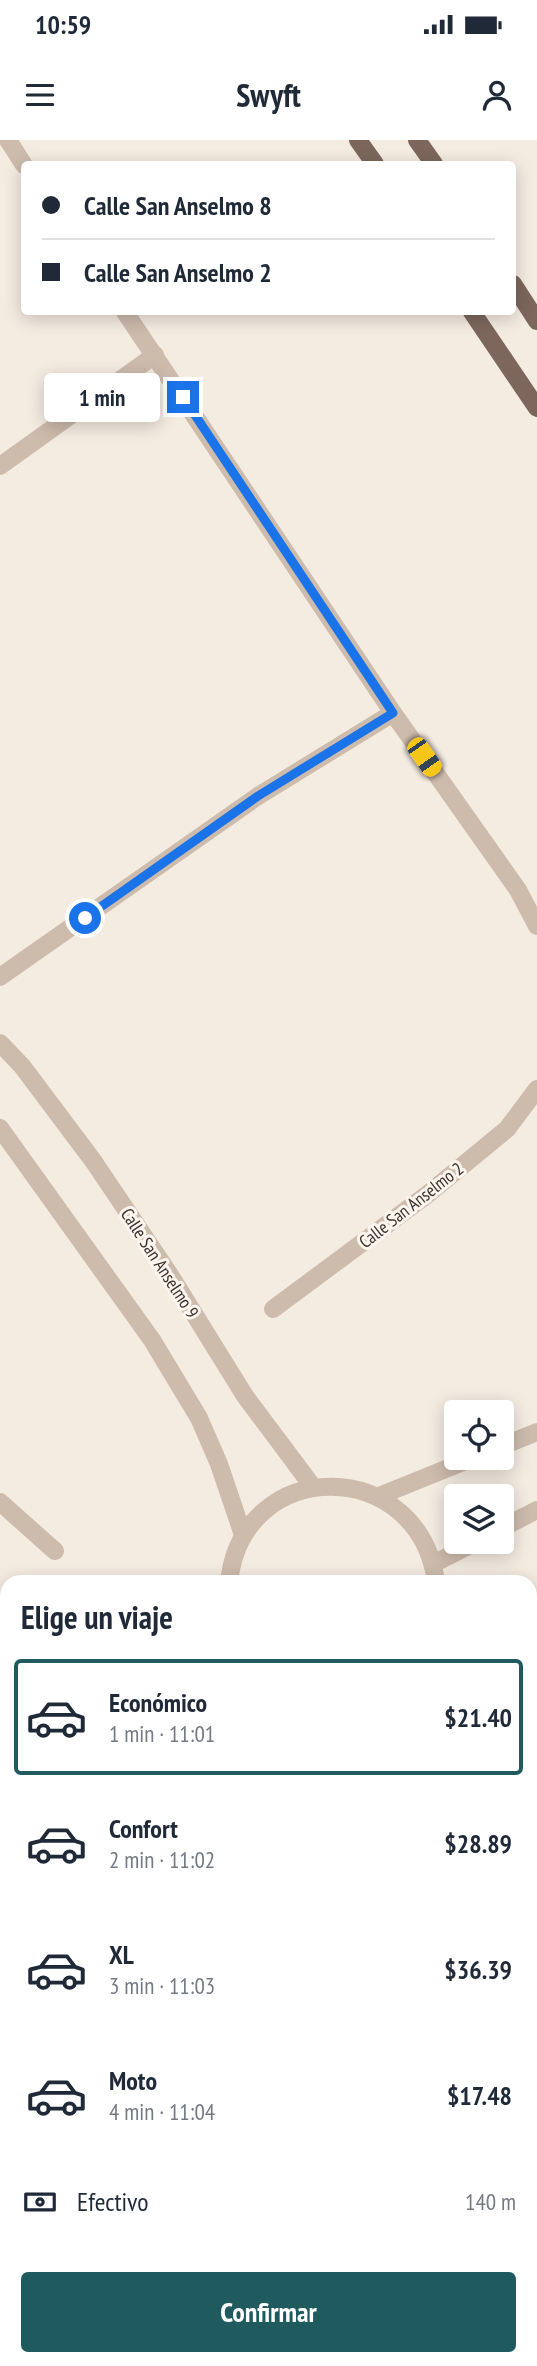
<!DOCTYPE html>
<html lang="es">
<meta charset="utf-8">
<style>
:root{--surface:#fff;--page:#f6f6f7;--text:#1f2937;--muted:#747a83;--line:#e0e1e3;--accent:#1f5a5e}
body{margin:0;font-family:"PT Sans Narrow",sans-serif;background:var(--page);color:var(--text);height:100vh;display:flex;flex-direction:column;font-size:26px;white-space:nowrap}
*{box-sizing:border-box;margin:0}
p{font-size:23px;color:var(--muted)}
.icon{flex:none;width:38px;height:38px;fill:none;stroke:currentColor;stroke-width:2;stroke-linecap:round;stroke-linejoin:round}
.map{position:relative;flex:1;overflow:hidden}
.drawer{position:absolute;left:0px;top:1435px;width:537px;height:791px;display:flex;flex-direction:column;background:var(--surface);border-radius:21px 21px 0 0;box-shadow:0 4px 18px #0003}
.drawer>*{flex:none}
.top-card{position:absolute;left:21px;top:21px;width:495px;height:154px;border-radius:7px;box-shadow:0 4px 18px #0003;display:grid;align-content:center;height:154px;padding:0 21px;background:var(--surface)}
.tools{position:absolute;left:444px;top:1260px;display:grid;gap:14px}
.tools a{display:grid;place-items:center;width:70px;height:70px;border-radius:7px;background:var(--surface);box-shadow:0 4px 18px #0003;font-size:35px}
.end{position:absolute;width:32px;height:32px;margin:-16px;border:9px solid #1a73e8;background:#fff;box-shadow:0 0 0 4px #fff}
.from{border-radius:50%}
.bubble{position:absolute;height:49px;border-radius:7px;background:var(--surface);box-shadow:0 4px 18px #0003;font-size:23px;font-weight:800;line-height:49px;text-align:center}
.car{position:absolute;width:21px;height:42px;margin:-21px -10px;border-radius:9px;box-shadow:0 0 5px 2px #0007;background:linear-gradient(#f5c518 24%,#345 0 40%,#f5c518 0 76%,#345 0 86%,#f5c518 0)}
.top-card b{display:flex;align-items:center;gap:24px;height:66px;font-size:26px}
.top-card b+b{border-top:2px solid var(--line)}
.top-card i{width:18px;height:18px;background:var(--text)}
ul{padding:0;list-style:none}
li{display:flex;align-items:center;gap:21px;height:116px;margin:0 14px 10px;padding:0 7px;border:4px solid transparent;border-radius:7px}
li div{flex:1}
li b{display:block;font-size:26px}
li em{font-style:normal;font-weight:800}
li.active{border-color:var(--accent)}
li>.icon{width:63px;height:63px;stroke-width:1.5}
h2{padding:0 21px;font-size:32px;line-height:84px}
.pay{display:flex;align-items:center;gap:18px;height:77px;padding:0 21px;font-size:26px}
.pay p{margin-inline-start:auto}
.action{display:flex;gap:14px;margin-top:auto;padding:14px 21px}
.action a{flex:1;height:80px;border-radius:7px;background:var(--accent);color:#fff;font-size:28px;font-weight:800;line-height:80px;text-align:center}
.status{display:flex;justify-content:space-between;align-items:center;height:49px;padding:0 35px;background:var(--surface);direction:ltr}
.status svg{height:19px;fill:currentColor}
header{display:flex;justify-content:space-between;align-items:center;height:91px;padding:0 21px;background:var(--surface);font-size:32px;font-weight:800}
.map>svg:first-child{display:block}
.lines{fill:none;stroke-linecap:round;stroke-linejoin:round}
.minor{stroke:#cdbbac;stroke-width:18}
.tertiary{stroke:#cdbbac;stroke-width:18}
.primary{stroke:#7d675c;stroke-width:18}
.route{stroke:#1a73e8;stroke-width:9}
.labels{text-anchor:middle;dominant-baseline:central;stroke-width:6;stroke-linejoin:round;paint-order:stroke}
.street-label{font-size:18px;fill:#3b302b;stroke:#fbf5ee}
</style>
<div class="status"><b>10:59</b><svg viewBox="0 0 49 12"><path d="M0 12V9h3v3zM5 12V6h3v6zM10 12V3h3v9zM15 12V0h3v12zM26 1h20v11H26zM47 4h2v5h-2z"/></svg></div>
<header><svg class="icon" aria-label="menu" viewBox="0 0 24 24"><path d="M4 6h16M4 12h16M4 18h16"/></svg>Swyft<svg class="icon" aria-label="person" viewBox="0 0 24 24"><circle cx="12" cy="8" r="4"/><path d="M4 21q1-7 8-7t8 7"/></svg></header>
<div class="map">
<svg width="537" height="2226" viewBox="0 0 537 2226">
<rect width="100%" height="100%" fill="#f4ebe1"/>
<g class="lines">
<path class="minor" d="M 8,0 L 24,25
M 125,172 L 393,573 L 518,750 L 537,786
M 0,326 L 155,215
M 0,837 L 258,656 L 393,573
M 0,903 L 22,926 L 94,1022 L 170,1135 L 245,1256 L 313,1347
M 0,988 L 152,1200 L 199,1278 L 219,1324 L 243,1395
M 273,1169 L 428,1054 L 507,989 L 537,949
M 0,1362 L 55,1411
M 530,1713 L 537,1726
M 530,1895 L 537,1989
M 0,2110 L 7,2102
M 269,2219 L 270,2226"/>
<path class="tertiary" d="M 502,1306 L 537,1292
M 379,1356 L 473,1318
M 502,1388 L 537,1370
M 433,1424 L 476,1402
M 229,1442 C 243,1314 419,1316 436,1442
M 0,1601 L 7,1596
M 0,1696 L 7,1688
M 0,1782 L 7,1774
M 0,1837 L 7,1833"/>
<path class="primary" d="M 358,0 L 375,24
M 417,0 L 434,24
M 513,144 L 537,181
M 472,172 L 537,268"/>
</g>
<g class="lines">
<path class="route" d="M 85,778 L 258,656 L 393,573 L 183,257"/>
</g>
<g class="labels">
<g class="street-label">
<text transform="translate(411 1065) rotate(-38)">Calle San Anselmo 2</text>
<text transform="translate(160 1123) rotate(57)">Calle San Anselmo 9</text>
</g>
</g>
</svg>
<div class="tools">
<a><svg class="icon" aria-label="locate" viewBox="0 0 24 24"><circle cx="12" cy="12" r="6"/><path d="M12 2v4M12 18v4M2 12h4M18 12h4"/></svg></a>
<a><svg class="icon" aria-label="layers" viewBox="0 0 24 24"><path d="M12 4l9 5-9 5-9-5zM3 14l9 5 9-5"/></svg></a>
</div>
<i class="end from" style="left:85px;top:778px"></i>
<i class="end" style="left:183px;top:257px"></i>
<div class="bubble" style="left:44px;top:233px;width:116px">1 min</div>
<i class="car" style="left:424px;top:617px;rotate:145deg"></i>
<div class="top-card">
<b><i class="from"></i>Calle San Anselmo 8</b>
<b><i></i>Calle San Anselmo 2</b>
</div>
<section class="drawer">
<h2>Elige un viaje</h2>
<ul>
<li class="active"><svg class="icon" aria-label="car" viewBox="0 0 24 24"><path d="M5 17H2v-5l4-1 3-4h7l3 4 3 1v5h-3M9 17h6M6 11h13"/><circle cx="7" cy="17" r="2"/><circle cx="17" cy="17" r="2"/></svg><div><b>Económico</b><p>1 min · 11:01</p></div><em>$21.40</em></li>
<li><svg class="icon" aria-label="car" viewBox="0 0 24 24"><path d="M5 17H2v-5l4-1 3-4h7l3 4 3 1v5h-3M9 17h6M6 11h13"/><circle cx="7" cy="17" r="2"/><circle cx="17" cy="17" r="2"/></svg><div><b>Confort</b><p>2 min · 11:02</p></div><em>$28.89</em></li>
<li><svg class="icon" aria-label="car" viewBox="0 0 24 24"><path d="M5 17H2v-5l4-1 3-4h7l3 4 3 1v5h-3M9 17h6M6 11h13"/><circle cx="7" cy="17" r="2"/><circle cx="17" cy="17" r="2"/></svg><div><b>XL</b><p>3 min · 11:03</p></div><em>$36.39</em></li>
<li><svg class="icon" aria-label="car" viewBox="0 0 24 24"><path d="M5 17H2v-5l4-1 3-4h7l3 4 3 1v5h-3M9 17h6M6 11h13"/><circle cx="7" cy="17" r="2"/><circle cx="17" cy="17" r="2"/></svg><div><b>Moto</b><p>4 min · 11:04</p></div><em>$17.48</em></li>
</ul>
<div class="pay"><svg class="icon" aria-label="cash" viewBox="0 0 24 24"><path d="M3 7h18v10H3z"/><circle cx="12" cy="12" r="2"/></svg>Efectivo<p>140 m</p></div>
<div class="action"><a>Confirmar</a></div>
</section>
</div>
